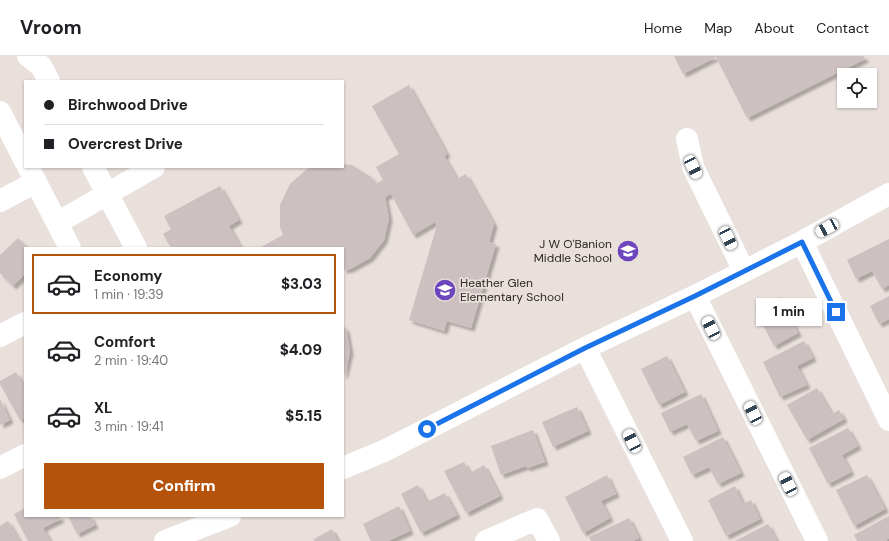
<!DOCTYPE html>
<meta charset="utf-8">
<style>
:root{--surface:#fff;--page:#f6f6f6;--text:#202124;--muted:#757577;--line:#e0e0e0;--accent:#b45309}
body{margin:0;font-family:"DM Sans",sans-serif;background:var(--page);color:var(--text);height:100vh;display:flex;flex-direction:column;font-size:15px;white-space:nowrap}
*{box-sizing:border-box;margin:0}
p{font-size:13px;color:var(--muted)}
.icon{flex:none;width:22px;height:22px;fill:none;stroke:currentColor;stroke-width:2;stroke-linecap:round;stroke-linejoin:round}
.map{position:relative;flex:1;overflow:hidden}
.details{position:absolute;left:24px;top:191px;width:320px;height:270px;display:flex;flex-direction:column;background:var(--surface);border-radius:0px;box-shadow:0 1px 3px #0004}
.details>*{flex:none}
.guide{position:absolute;left:24px;top:24px;width:320px;height:88px;border-radius:0px;box-shadow:0 1px 3px #0004;display:grid;align-content:center;height:88px;padding:0 20px;background:var(--surface)}
.buttons{position:absolute;left:837px;top:12px;display:grid;gap:8px}
.buttons a{display:grid;place-items:center;width:40px;height:40px;border-radius:0px;background:var(--surface);box-shadow:0 1px 3px #0004;font-size:20px}
.end{position:absolute;width:18px;height:18px;margin:-9px;border:5px solid #1a73e8;background:#fff;box-shadow:0 0 0 2px #fff}
.from{border-radius:50%}
.bubble{position:absolute;height:28px;border-radius:0px;background:var(--surface);box-shadow:0 1px 3px #0004;font-size:13px;font-weight:800;line-height:28px;text-align:center}
.car{position:absolute;width:12px;height:24px;margin:-12px -6px;border-radius:5px;box-shadow:0 0 3px 1px #0007;background:linear-gradient(#fff 24%,#345 0 40%,#fff 0 76%,#345 0 86%,#fff 0)}
.guide b{display:flex;align-items:center;gap:14px;height:38px;font-size:15px}
.guide b+b{border-top:1px solid var(--line)}
.guide i{width:10px;height:10px;background:var(--text)}
ul{padding:7px 0 0;list-style:none}
li{display:flex;align-items:center;gap:12px;height:60px;margin:0 8px 6px;padding:0 12px;border:2px solid transparent;border-radius:0px}
li div{flex:1}
li b{display:block;font-size:15px}
li em{font-style:normal;font-weight:800}
li.current{border-color:var(--accent)}
li>.icon{width:36px;height:36px;stroke-width:1.5}
.action{display:flex;gap:8px;margin-top:auto;padding:8px 20px}
.action a{flex:1;height:46px;border-radius:0px;background:var(--accent);color:#fff;font-size:16px;font-weight:800;line-height:46px;text-align:center}
header{display:flex;align-items:center;gap:24px;box-sizing:border-box;height:56px;padding:0 20px;background:var(--surface);border-bottom:1px solid var(--line)}
header strong{font-size:19px}
nav{display:flex;gap:22px;margin-inline-start:auto;font-size:14px}
.map>svg:first-child{display:block}
.building{fill:#ccc1c0;filter:url(#shadow)}
.lines{fill:none;stroke-linecap:round;stroke-linejoin:round}
.minor{stroke:#fff;stroke-width:22}
.route{stroke:#1a73e8;stroke-width:5}
.labels{text-anchor:middle;dominant-baseline:central;stroke-width:3.5;stroke-linejoin:round;paint-order:stroke}
.poi-label{font-size:12px;fill:#2b2726;stroke:#e9dfdb;text-anchor:end}
</style>
<header>
<strong>Vroom</strong>
<nav><a>Home</a><a>Map</a><a>About</a><a>Contact</a></nav>
</header>
<div class="map">
<svg width="889" height="485" viewBox="0 0 889 485">
<defs>
<filter id="shadow"><feDropShadow dx="3.5" dy="3.5" stdDeviation="1" flood-color="#0004"/></filter>
</defs>
<rect width="100%" height="100%" fill="#e9dfdb"/>
<path class="building" d="M 674,0 L 864,0 L 865,3 L 747,62 L 716,1 L 683,18 Z
M 409,29 L 447,98 L 444,100 L 457,123 L 466,118 L 494,168 L 489,186 L 496,188 L 471,272 L 447,265 L 444,275 L 409,264 L 437,169 L 435,166 L 413,179 L 391,138 L 385,141 L 389,162 L 384,184 L 370,202 L 350,213 L 343,214 L 343,192 L 259,192 L 283,179 L 280,171 L 280,149 L 290,128 L 307,113 L 314,111 L 343,111 L 343,108 L 352,109 L 371,121 L 376,128 L 383,124 L 376,111 L 399,98 L 372,50 Z
M 220,130 L 239,164 L 229,170 L 241,192 L 171,192 L 163,178 L 171,173 L 164,160 Z
M 18,182 L 28,192 L 25,192 L 25,218 L 13,230 L 0,217 L 0,199 Z
M 889,183 L 889,229 L 882,233 L 872,215 L 856,223 L 847,204 Z
M 889,240 L 889,263 L 879,268 L 870,250 Z
M 780,241 L 798,277 L 774,290 L 755,254 Z
M 343,269 L 346,273 L 350,295 L 345,317 L 343,320 Z
M 804,285 L 813,302 L 797,310 L 807,329 L 780,341 L 763,306 Z
M 667,300 L 685,336 L 659,349 L 641,313 Z
M 16,316 L 25,333 L 25,362 L 20,364 L 0,328 L 0,325 Z
M 817,332 L 832,358 L 839,354 L 844,363 L 807,384 L 787,349 Z
M 701,338 L 718,375 L 696,385 L 687,368 L 670,376 L 661,357 Z
M 0,343 L 10,364 L 0,369 Z
M 577,351 L 588,375 L 553,391 L 542,366 Z
M 848,372 L 858,390 L 842,399 L 851,416 L 828,428 L 809,392 Z
M 533,374 L 545,406 L 527,412 L 526,410 L 501,419 L 491,390 Z
M 723,381 L 741,417 L 718,428 L 709,411 L 692,419 L 683,401 Z
M 464,406 L 470,417 L 484,409 L 500,440 L 466,457 L 444,415 Z
M 607,419 L 616,438 L 601,445 L 610,462 L 583,477 L 565,441 Z
M 867,419 L 885,453 L 854,470 L 836,434 Z
M 418,429 L 427,446 L 445,437 L 457,459 L 421,477 L 401,438 Z
M 735,430 L 743,448 L 751,444 L 760,463 L 726,480 L 708,444 Z
M 399,450 L 410,475 L 388,485 L 371,485 L 363,468 Z
M 25,452 L 25,460 L 59,460 L 61,463 L 43,472 L 50,485 L 28,485 L 14,458 Z
M 68,460 L 90,460 L 95,469 L 77,478 Z
M 889,460 L 889,482 L 886,484 L 887,485 L 857,485 L 854,479 Z
M 629,462 L 639,482 L 633,485 L 591,485 L 589,481 Z
M 8,465 L 20,485 L 0,485 L 0,470 Z
M 768,468 L 777,485 L 735,485 Z
M 332,473 L 338,485 L 314,485 L 314,483 Z"/>
<g class="lines">
<path class="minor" d="M 28,0 L 41,10 L 49,25
M 0,56 L 25,105
M 687,83 L 693,111 L 744,215
M 28,111 L 70,192
M 93,111 L 136,192
M 0,145 L 36,126
M 57,167 L 154,111
M 802,186 L 889,364
M 695,240 L 817,485
M 0,280 L 25,267
M 585,292 L 682,485
M 0,412 L 25,399
M 343,412 L 386,394 L 585,292 L 695,240 L 802,186 L 889,138
M 165,485 L 230,460
M 486,485 L 537,463 L 549,485"/>
</g>
<g class="lines">
<path class="route" d="M 427,373 L 585,292 L 695,240 L 802,186 L 836,256"/>
</g>
<defs>
<g id="school-disc" transform="scale(1.15)"><circle r="9.5" fill="#6d45bd" stroke="#e9dfdb"/><path d="M0-5L7-2L0 1L-7-2ZM-4 1L0 2.5L4 1V4Q0 6-4 4Z" fill="#fff"/></g>
</defs>
<g fill-rule="evenodd">
<use href="#school-disc" x="628" y="195"/>
<use href="#school-disc" x="445" y="234"/>
</g>
<g class="labels">
<g class="poi-label">
<text x="612" y="188">J W O'Banion<tspan x="612" dy="14">Middle School</tspan></text>
<text x="460" y="227" text-anchor="start">Heather Glen<tspan x="460" dy="14">Elementary School</tspan></text>
</g>
</g>
</svg>
<div class="buttons">
<a><svg class="icon" aria-label="locate" viewBox="0 0 24 24"><circle cx="12" cy="12" r="6"/><path d="M12 2v4M12 18v4M2 12h4M18 12h4"/></svg></a>
</div>
<i class="end from" style="left:427px;top:373px"></i>
<i class="end" style="left:836px;top:256px"></i>
<div class="bubble" style="left:756px;top:242px;width:66px">1 min</div>
<i class="car" style="left:693px;top:111px;rotate:154deg"></i>
<i class="car" style="left:827px;top:172px;rotate:241deg"></i>
<i class="car" style="left:728px;top:182px;rotate:154deg"></i>
<i class="car" style="left:711px;top:272px;rotate:333deg"></i>
<i class="car" style="left:753px;top:357px;rotate:334deg"></i>
<i class="car" style="left:632px;top:385px;rotate:333deg"></i>
<i class="car" style="left:788px;top:428px;rotate:334deg"></i>
<div class="guide">
<b><i class="from"></i>Birchwood Drive</b>
<b><i></i>Overcrest Drive</b>
</div>
<section class="details">
<ul>
<li class="current"><svg class="icon" aria-label="car" viewBox="0 0 24 24"><path d="M5 17H2v-5l4-1 3-4h7l3 4 3 1v5h-3M9 17h6M6 11h13"/><circle cx="7" cy="17" r="2"/><circle cx="17" cy="17" r="2"/></svg><div><b>Economy</b><p>1 min · 19:39</p></div><em>$3.03</em></li>
<li><svg class="icon" aria-label="car" viewBox="0 0 24 24"><path d="M5 17H2v-5l4-1 3-4h7l3 4 3 1v5h-3M9 17h6M6 11h13"/><circle cx="7" cy="17" r="2"/><circle cx="17" cy="17" r="2"/></svg><div><b>Comfort</b><p>2 min · 19:40</p></div><em>$4.09</em></li>
<li><svg class="icon" aria-label="car" viewBox="0 0 24 24"><path d="M5 17H2v-5l4-1 3-4h7l3 4 3 1v5h-3M9 17h6M6 11h13"/><circle cx="7" cy="17" r="2"/><circle cx="17" cy="17" r="2"/></svg><div><b>XL</b><p>3 min · 19:41</p></div><em>$5.15</em></li>
</ul>
<div class="action"><a>Confirm</a></div>
</section>
</div>
